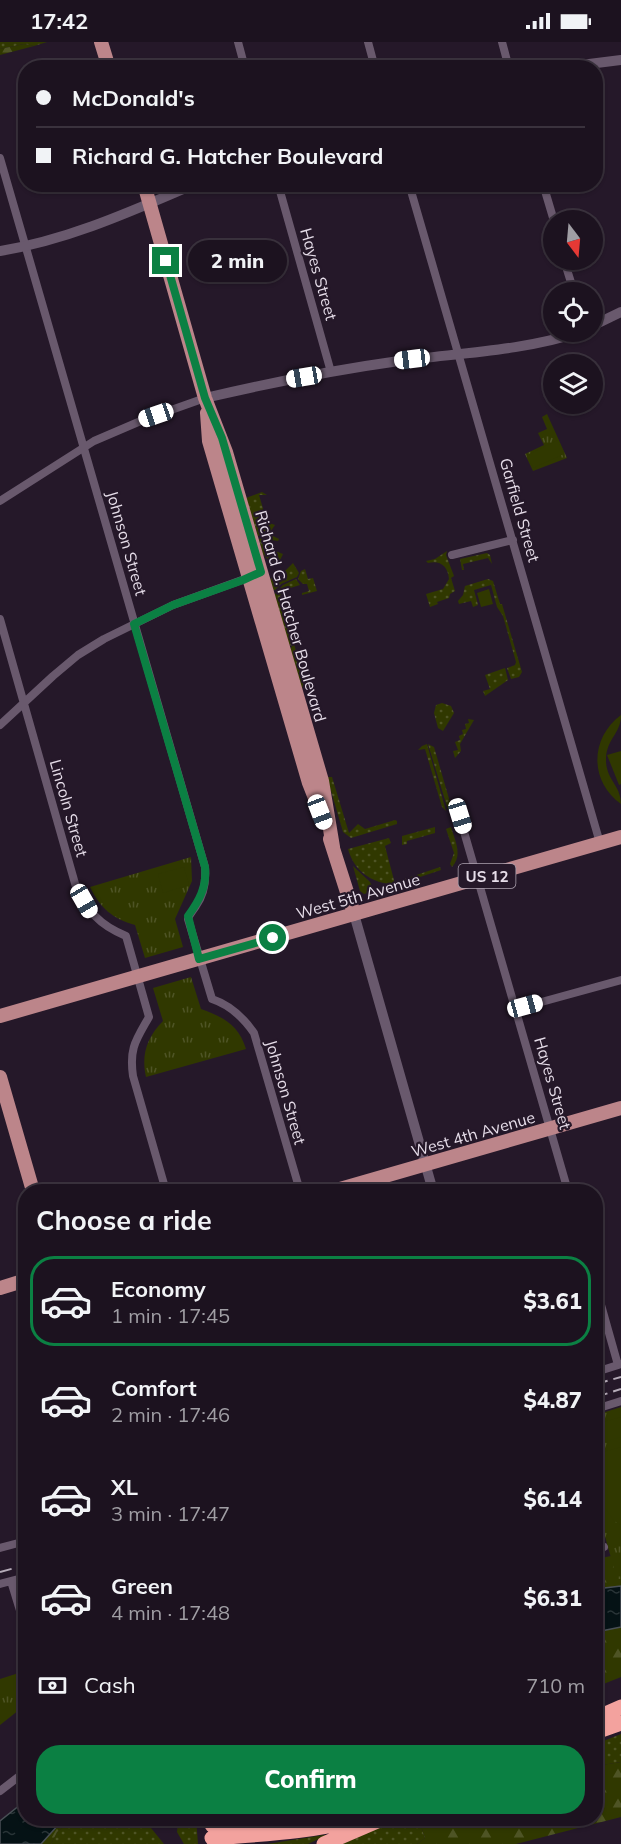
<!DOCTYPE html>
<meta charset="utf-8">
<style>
:root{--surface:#1c121f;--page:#251b28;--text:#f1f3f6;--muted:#a09ea4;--line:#3a323d;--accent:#0b8043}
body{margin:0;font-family:Mulish,sans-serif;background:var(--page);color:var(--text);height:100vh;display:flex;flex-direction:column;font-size:22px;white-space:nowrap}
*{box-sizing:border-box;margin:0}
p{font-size:20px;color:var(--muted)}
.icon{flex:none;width:33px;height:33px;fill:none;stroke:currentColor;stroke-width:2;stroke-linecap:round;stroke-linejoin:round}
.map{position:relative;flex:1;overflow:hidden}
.side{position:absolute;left:18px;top:1142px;width:585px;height:642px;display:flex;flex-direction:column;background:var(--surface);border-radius:24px;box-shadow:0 2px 4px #0004,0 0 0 2px var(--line)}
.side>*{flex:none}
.guide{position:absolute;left:18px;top:18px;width:585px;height:132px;border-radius:24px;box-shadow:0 2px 4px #0004,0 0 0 2px var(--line);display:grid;align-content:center;height:132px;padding:0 18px;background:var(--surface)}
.needle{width:39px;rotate:164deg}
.tools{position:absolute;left:543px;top:168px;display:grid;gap:12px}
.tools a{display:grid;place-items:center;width:60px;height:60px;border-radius:50%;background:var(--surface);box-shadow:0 2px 4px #0004,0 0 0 2px var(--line);font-size:30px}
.end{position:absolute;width:27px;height:27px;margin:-14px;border:8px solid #0b8043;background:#fff;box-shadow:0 0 0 3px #fff}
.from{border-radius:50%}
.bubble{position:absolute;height:42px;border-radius:21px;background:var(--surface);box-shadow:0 2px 4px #0004,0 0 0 2px var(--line);font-size:20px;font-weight:800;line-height:42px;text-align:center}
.car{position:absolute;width:18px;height:36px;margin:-18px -9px;border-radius:8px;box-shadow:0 0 4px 2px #0007;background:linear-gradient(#fff 24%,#345 0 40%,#fff 0 76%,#345 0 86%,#fff 0)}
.guide b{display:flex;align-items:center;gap:21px;height:57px;font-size:22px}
.guide b+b{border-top:2px solid var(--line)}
.guide i{width:15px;height:15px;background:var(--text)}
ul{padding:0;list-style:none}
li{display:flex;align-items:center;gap:18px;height:90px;margin:0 12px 9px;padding:0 6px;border:3px solid transparent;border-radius:24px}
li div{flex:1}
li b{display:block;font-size:22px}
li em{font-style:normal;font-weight:800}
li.active{border-color:var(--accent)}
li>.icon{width:54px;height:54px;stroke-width:1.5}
h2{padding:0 18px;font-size:27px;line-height:72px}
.pay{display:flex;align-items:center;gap:15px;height:66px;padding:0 18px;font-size:22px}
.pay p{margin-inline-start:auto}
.button{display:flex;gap:12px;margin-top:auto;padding:12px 18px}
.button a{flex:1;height:69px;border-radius:24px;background:var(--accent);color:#fff;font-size:24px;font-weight:800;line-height:69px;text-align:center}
.status{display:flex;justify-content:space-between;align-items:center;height:42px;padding:0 30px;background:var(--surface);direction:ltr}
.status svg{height:16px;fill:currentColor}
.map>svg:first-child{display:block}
.grass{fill:url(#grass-dots)}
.forest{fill:url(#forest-firs)}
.park{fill:url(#park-tufts)}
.pitch{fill:#303800}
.water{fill:url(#water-ripples);stroke:#494f55;stroke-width:1.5}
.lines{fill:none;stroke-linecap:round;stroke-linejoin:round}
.minor{stroke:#69596d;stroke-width:8}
.tertiary{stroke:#69596d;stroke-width:10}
.primary{stroke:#bc858a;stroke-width:14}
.motorway{stroke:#f3a29e;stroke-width:15}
.rail{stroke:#b5abb8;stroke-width:2;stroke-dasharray:12 6;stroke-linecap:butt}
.route{stroke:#0b8043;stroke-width:8}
.labels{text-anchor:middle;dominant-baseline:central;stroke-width:4.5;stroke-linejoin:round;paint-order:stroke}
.shield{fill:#251829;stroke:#ada3b0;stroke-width:1.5}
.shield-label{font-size:15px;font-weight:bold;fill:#e7deea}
.street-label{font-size:16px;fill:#e7deea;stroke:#251829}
</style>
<div class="status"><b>17:42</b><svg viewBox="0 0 49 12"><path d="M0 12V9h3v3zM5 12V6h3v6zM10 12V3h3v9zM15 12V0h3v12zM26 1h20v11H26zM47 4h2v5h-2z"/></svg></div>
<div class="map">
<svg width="621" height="1802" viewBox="0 0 621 1802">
<defs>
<pattern id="grass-dots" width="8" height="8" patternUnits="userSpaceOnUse" patternTransform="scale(1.5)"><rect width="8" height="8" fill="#303800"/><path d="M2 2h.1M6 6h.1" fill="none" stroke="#4e5425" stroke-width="1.8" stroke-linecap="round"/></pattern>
<pattern id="forest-firs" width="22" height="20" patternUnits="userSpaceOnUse" patternTransform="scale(1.5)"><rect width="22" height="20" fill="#303800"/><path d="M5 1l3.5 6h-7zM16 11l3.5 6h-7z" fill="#4e5425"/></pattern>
<pattern id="park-tufts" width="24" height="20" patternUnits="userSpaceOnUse" patternTransform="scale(1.5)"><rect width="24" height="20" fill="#303800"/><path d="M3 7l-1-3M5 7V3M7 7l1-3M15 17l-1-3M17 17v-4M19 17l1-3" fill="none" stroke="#4e5425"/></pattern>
<pattern id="water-ripples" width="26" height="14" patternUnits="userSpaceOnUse" patternTransform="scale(1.5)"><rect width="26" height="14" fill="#051215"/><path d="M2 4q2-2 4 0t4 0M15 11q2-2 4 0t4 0" fill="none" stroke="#293437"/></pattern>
</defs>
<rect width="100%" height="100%" fill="#251829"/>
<path class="grass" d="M 0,0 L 47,0 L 34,4 L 24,2 L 0,7 Z
M 262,450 L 267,453 L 259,453 L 267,480 L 275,483 L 270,490 L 258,494 L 246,456 Z
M 271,493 L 279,497 L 278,499 L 272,498 L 275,509 L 283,512 L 280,518 L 270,520 L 263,512 L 259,497 Z
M 447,509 L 446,513 L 454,534 L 451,536 L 455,549 L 450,552 L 449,556 L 437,560 L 438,562 L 430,565 L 426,552 L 443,547 L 449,537 C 448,524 440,518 428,521 L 426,519 L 435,517 Z
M 487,511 L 490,513 L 492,522 L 488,516 L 463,522 L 464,528 L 462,528 L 460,517 Z
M 293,521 L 299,531 L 297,535 L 281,542 L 275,548 L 273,548 L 270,539 L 273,532 L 286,528 Z
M 305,527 L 308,537 L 313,536 L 317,549 L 302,553 L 302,551 L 309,549 L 307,542 L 303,542 L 298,537 L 301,529 Z
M 296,537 L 300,543 L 287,547 L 288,549 L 280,553 L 306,644 L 301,646 L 290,608 L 292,604 L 289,603 L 274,553 L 283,543 Z
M 488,537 L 493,539 L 500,562 L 502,562 L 522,630 L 519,635 L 511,637 L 507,626 L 515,623 L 516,620 L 503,574 L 497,565 L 491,543 L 474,548 L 478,563 L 473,565 L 471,559 L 459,562 L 458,559 L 463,553 L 465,544 Z
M 505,626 L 508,638 L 485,654 L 483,649 L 490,647 L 485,633 Z
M 442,661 L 451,664 L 454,671 L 443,689 L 438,686 L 434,671 L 436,663 Z
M 468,677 L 474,678 L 460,702 L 461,709 L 455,716 L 453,709 L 458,708 L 455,700 L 460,698 L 459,694 L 463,692 L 462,688 L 466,687 L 465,682 L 469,681 Z
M 427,702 L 446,769 L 442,765 L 425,707 L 418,708 L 422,704 Z
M 428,702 L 434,705 L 450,760 L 448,768 Z
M 327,735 L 332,735 L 349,791 L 358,782 L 365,787 L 395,778 L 397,779 L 397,782 L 351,796 L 343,790 Z
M 435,785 L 435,791 L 407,799 L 407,802 L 402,803 L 402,794 Z
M 451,785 C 455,799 463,813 452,825 L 450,822 L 454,811 L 446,787 Z
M 389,796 L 391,801 L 385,804 L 395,842 C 372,842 354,829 348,807 Z
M 353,824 L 370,840 L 373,846 L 371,850 L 364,852 L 360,849 Z
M 440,825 L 441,828 L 408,839 L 396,840 Z
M 621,1692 L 621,1720 L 602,1723 L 605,1736 L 603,1748 L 596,1749 L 596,1702 Z
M 75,1776 L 134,1776 L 135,1778 L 151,1786 L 164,1802 L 51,1802 L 57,1790 Z
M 179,1776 L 196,1776 L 198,1802 L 184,1802 L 177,1790 Z
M 402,1776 L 438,1776 L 421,1784 L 425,1796 L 417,1802 L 342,1802 Z
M 324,1793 L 327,1793 L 308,1802 L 267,1802 Z"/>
<path class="forest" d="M 24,2 L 34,4 L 0,13 L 0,7 Z
M 621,1512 L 621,1544 L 596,1547 L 596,1517 Z
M 621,1585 L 621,1635 L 596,1645 L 596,1590 Z
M 621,1720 L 621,1775 L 516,1802 L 417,1802 L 425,1796 L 421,1784 L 438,1776 L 596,1776 L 596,1749 L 603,1748 L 605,1736 L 602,1723 Z
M 67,1776 L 75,1776 L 57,1790 L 51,1802 L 41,1802 L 59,1782 Z"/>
<path class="park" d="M 547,372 L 567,416 L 533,429 L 525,412 L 544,403 L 538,391 L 547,387 L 542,375 Z
M 191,815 L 192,839 L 175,877 L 183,905 L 145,916 L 135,883 C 113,877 100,866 90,845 Z
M 191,935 L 201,967 C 223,975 239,983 246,1007 L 146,1035 C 141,1013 147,995 163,979 L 153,946 Z
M 621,1365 L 621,1537 L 617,1537 L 596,1463 L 596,1373 Z
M 25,1629 L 25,1666 L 19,1668 L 0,1683 L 0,1637 Z"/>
<path class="pitch" d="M 558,398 L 564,412 L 533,426 L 527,413 Z
M 489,547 L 493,562 L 481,565 L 477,551 Z
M 621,673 C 621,692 606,697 606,718 C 606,738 621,743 621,762 C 589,739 590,696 621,673 Z
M 621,709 L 621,742 L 619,743 L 607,713 Z
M 184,825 L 189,843 L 163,851 L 158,832 Z
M 621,1375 L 621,1395 L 600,1401 L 596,1382 Z
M 621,1405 L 621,1483 L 614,1479 L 596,1452 L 596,1412 Z"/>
<path class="water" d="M 621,1544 L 621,1585 L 596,1590 L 596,1547 Z
M 25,1759 L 26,1776 L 67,1776 L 59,1782 L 41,1802 L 0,1802 L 0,1779 Z"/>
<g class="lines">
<path class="minor" d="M 238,0 L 245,26
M 368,0 L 375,26
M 502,0 L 509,26
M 0,116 L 205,825 C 206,838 204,853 196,864 C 193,869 190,871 188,877 L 212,957 C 230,963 243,975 254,991 L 300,1149
M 278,142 L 331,330
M 409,142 L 600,801
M 543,142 L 554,179
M 564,218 L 574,250
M 0,459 L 94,399 L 143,378 L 205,356
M 452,513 L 513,498
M 0,577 L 76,845 C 91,871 97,882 126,894 L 149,975 C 136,998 129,1006 133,1034 L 166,1149
M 0,683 L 53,634 L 78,613 L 104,597 L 173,563 L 253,534
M 458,769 L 568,1149
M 516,967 L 621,938
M 596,1245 L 618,1323
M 596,1330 L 621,1322
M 596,1367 L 621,1359
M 0,1506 L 26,1499
M 596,1508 L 604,1505
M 11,1539 L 26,1588
M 0,1542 L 26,1535
M 0,1749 L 26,1729"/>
<path class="tertiary" d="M 557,26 L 621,18
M 0,209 C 68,198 132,169 195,142
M 592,284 L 621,270
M 205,356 C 269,341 334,328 399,319 C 458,311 523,309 580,290
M 354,872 L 433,1149"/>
<path class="primary" d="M 101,0 L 109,26
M 144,142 L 205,356 L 226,410 L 322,739 L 333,805
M 207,371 L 209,399 L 309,741 L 324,779
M 330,797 L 354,872
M 0,974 L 621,795
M 0,1035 L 33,1149
M 333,1149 L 621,1066
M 0,1246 L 26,1238"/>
<path class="motorway" d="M 596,1676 L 621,1665
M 596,1690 L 621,1681
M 212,1783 L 308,1776
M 212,1796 C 263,1792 313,1790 362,1776
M 324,1802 L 384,1776"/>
<path class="rail" d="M 596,1342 L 621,1335
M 596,1355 L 621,1347
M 0,1530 L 26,1523"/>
</g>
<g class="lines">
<path class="route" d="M 166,219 L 205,356 L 222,396 L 261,530 L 243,538 L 173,563 L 134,582 L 205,825 C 207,845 199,859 188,874 L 199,917 L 273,896"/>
</g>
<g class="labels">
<rect class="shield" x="458.5" y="822" width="57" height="24" rx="4.5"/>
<g class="shield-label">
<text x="487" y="834">US 12</text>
</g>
<g class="street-label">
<text transform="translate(319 232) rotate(74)">Hayes Street</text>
<text transform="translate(520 468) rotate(74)">Garfield Street</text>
<text transform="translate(127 501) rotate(74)">Johnson Street</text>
<text transform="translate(291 574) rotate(74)">Richard G. Hatcher Boulevard</text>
<text transform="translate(69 766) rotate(74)">Lincoln Street</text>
<text transform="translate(358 854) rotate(-16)">West 5th Avenue</text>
<text transform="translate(553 1041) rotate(74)">Hayes Street</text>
<text transform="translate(286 1050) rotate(74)">Johnson Street</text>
<text transform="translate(473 1092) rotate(-16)">West 4th Avenue</text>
</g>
</g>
</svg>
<div class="tools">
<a><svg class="needle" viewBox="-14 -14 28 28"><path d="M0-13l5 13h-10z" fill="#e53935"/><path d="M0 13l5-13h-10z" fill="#a09ea4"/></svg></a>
<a><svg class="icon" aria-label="locate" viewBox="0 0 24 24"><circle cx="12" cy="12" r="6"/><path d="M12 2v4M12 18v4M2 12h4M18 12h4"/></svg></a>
<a><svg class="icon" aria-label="layers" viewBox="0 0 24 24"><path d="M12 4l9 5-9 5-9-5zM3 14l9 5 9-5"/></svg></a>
</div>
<i class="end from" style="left:273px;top:896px"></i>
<i class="end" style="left:166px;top:219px"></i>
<div class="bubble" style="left:188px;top:198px;width:99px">2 min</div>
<i class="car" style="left:412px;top:317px;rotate:263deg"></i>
<i class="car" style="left:304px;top:335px;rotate:260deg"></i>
<i class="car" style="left:156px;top:373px;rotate:251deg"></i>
<i class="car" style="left:320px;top:770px;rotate:159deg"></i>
<i class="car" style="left:460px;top:774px;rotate:163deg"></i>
<i class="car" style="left:84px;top:859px;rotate:150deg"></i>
<i class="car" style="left:525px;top:964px;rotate:75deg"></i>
<div class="guide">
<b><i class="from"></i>McDonald's</b>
<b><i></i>Richard G. Hatcher Boulevard</b>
</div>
<section class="side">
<h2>Choose a ride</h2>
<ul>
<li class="active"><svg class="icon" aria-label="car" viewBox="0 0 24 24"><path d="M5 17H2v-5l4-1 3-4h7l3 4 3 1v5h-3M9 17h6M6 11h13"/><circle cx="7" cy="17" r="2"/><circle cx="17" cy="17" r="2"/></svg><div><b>Economy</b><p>1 min · 17:45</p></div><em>$3.61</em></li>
<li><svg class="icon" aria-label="car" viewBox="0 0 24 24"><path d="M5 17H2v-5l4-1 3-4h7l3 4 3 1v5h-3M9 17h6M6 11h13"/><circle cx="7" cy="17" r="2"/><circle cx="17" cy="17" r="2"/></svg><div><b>Comfort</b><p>2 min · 17:46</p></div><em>$4.87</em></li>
<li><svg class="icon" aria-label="car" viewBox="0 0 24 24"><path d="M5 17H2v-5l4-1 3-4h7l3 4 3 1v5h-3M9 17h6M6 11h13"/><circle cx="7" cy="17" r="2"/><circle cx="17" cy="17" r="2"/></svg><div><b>XL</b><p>3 min · 17:47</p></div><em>$6.14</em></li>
<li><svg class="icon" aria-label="car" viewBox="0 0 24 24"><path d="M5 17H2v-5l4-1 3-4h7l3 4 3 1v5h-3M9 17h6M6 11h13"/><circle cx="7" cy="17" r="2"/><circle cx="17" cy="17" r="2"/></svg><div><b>Green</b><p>4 min · 17:48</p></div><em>$6.31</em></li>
</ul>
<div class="pay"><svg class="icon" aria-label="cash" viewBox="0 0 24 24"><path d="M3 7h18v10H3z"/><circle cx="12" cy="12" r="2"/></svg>Cash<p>710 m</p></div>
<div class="button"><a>Confirm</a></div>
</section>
</div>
